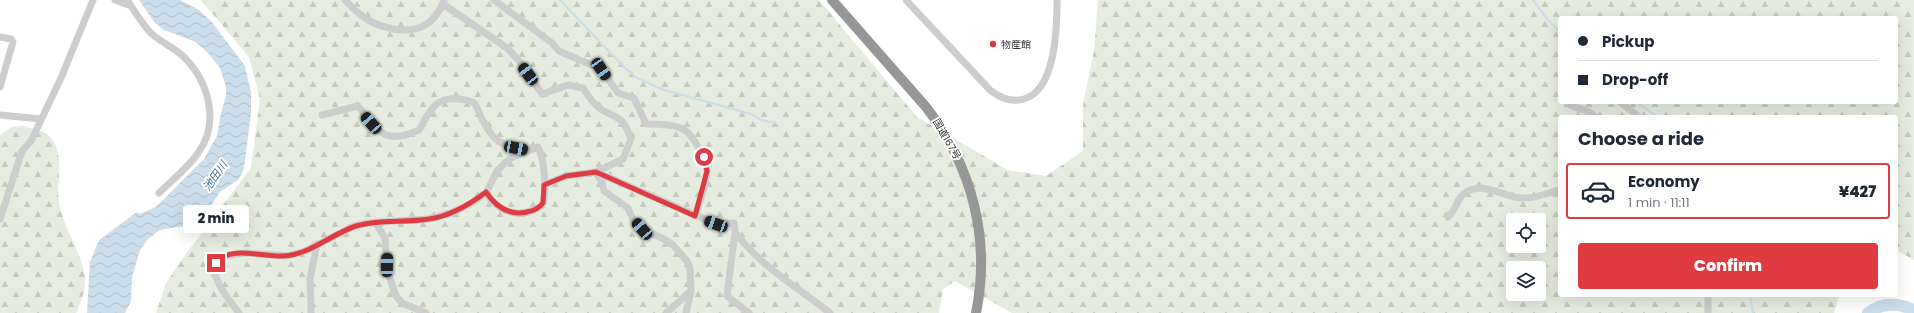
<!DOCTYPE html>
<meta charset="utf-8">
<style>
:root{--surface:#fff;--page:#f2f2f3;--text:#1f2937;--muted:#747a83;--line:#e0e1e3;--accent:#df3b40}
body{margin:0;font-family:Poppins,"Noto Sans JP",sans-serif;background:var(--page);color:var(--text);height:100vh;display:flex;flex-direction:column;font-size:15px;white-space:nowrap}
*{box-sizing:border-box;margin:0}
p{font-size:13px;color:var(--muted)}
.icon{flex:none;width:22px;height:22px;fill:none;stroke:currentColor;stroke-width:2;stroke-linecap:round;stroke-linejoin:round}
.map{position:relative;flex:1;overflow:hidden}
.side{position:absolute;left:1558px;top:115px;width:340px;height:182px;display:flex;flex-direction:column;background:var(--surface);border-radius:4px;box-shadow:0 4px 16px #0002}
.side>*{flex:none}
.top-card{position:absolute;left:1558px;top:16px;width:340px;height:88px;border-radius:4px;box-shadow:0 4px 16px #0002;display:grid;align-content:center;height:88px;padding:0 20px;background:var(--surface)}
.tools{position:absolute;left:1506px;top:213px;display:grid;gap:8px}
.tools a{display:grid;place-items:center;width:40px;height:40px;border-radius:4px;background:var(--surface);box-shadow:0 4px 16px #0002;font-size:20px}
.end{position:absolute;width:18px;height:18px;margin:-9px;border:5px solid #df3b40;background:#fff;box-shadow:0 0 0 2px #fff}
.from{border-radius:50%}
.bubble{position:absolute;height:28px;border-radius:4px;background:var(--surface);box-shadow:0 4px 16px #0002;font-size:13px;font-weight:800;line-height:28px;text-align:center}
.car{position:absolute;width:12px;height:24px;margin:-12px -6px;border-radius:5px;box-shadow:0 0 3px 1px #0007;background:linear-gradient(#222 24%,#8ab4d8 0 40%,#222 0 76%,#8ab4d8 0 86%,#222 0)}
.top-card b{display:flex;align-items:center;gap:14px;height:38px;font-size:15px}
.top-card b+b{border-top:1px solid var(--line)}
.top-card i{width:10px;height:10px;background:var(--text)}
ul{padding:0;list-style:none}
li{display:flex;align-items:center;gap:12px;height:56px;margin:0 8px 6px;padding:0 12px;border:2px solid var(--line);border-radius:4px}
li div{flex:1}
li b{display:block;font-size:15px}
li em{font-style:normal;font-weight:800}
li.on{border-color:var(--accent)}
li>.icon{width:36px;height:36px;stroke-width:1.5}
h2{padding:0 20px;font-size:18px;line-height:48px}
.primary-button{display:flex;gap:8px;margin-top:auto;padding:8px 20px}
.primary-button a{flex:1;height:46px;border-radius:4px;background:var(--accent);color:#fff;font-size:16px;font-weight:800;line-height:46px;text-align:center}
.map>svg:first-child{display:block}
.forest{fill:url(#forest-firs);fill-rule:evenodd}
.water{fill:url(#water-waves)}
.lines{fill:none;stroke-linecap:round;stroke-linejoin:round}
.stream{stroke:#ccdeeb;stroke-width:2}
.river{stroke:#ccdeeb;stroke-width:12}
.minor{stroke:#cdcdcd;stroke-width:7}
.highway{stroke:#979797;stroke-width:10}
.route{stroke:#df3b40;stroke-width:5}
.poi-dot{fill:#df3b40;stroke:#fff;stroke-width:1.5}
.labels{text-anchor:middle;dominant-baseline:central;stroke-width:4;stroke-linejoin:round;paint-order:stroke}
.poi-label{font-size:10px;fill:#303030;stroke:#fff;text-anchor:start}
.street-label{font-size:10px;fill:#303030;stroke:#fff}
.water-label{font-size:11px;font-style:italic;fill:#416e90;stroke:#fff}
</style>
<div class="map">
<svg width="1914" height="313" viewBox="0 0 1914 313">
<defs>
<pattern id="forest-firs" width="22" height="20" patternUnits="userSpaceOnUse"><rect width="22" height="20" fill="#e6ecdf"/><path d="M5 1l3.5 6h-7zM16 11l3.5 6h-7z" fill="#c6cbc0"/></pattern>
<pattern id="water-waves" width="16" height="10" patternUnits="userSpaceOnUse"><rect width="16" height="10" fill="#ccdeeb"/><path d="M0 5q4-4 8 0t8 0" fill="none" stroke="#b0bfca"/></pattern>
</defs>
<rect width="100%" height="100%" fill="#fff"/>
<path class="forest" d="M 201,0 L 819,0 L 917,117 L 1008,170 L 1046,176 L 1083,151 L 1083,104 L 1094,51 L 1098,0 L 1914,0 L 1914,260 L 1896,250 L 1896,117 L 1560,117 L 1560,295 L 1839,295 L 1834,313 L 1012,313 L 955,281 L 943,289 L 939,313 L 156,313 L 166,283 L 183,258 L 251,168 L 260,99 L 249,57 ZM 1560,18 L 1896,18 L 1896,102 L 1560,102 ZM 1513,220 L 1539,220 L 1539,246 L 1513,246 ZM 1513,268 L 1539,268 L 1539,294 L 1513,294 Z
M 22,126 C 35,129 47,130 54,142 C 64,161 56,182 59,202 C 63,229 82,251 85,278 C 86,290 81,302 76,313 L 0,313 L 0,135 L 12,127 Z"/>
<path class="water" d="M 139,0 L 180,0 L 199,10 L 211,21 L 245,66 L 251,93 L 251,113 L 244,168 L 239,179 L 220,192 L 203,217 L 195,224 L 160,230 L 148,239 L 140,250 L 132,277 L 131,301 L 125,313 L 87,313 L 90,262 L 99,240 L 137,212 L 139,214 L 156,207 L 204,159 L 217,136 L 221,113 L 226,96 L 226,87 L 220,68 L 208,53 L 196,42 L 164,30 L 155,23 Z"/>
<g class="lines">
<path class="stream" d="M 560,0 L 624,67 L 637,78 L 664,90 L 751,114 L 761,120 L 775,123
M 1533,0 L 1547,19 L 1560,32
M 1636,102 L 1658,117
M 1750,295 L 1753,313"/>
<path class="river" d="M 1868,313 C 1883,302 1898,303 1914,310"/>
<path class="minor" d="M 115,0 L 131,6
M 127,0 C 135,11 142,25 152,34 C 162,43 175,48 185,58 C 209,83 220,123 198,153 C 188,168 172,180 159,193
M 345,0 C 350,5 355,11 361,15 C 375,27 408,36 425,25 C 435,20 440,10 444,1
M 494,0 L 552,43 L 559,51 L 601,69 L 618,93 L 634,98 L 646,124 C 658,124 672,124 683,129 C 693,135 707,159 707,171 C 707,183 699,203 695,216
M 906,0 L 990,90 C 1000,98 1011,103 1024,99 C 1056,90 1057,28 1057,0
M 443,4 L 507,48 L 520,62 L 542,94 L 568,85 L 583,88 C 588,96 594,105 602,110 C 621,120 623,117 631,139 L 623,159 L 596,172 L 566,176 L 544,185
M 0,37 L 11,39 L 13,42 L 0,87
M 1567,102 C 1575,111 1586,106 1595,117
M 1620,102 L 1639,117
M 0,115 L 41,119
M 322,115 L 358,106 C 379,131 383,146 419,130 C 430,111 435,96 459,99 C 464,100 470,100 474,103 C 477,106 479,113 481,117 C 493,142 500,145 527,150
M 596,172 L 716,224 L 734,223 L 735,232 L 727,296 L 749,313
M 596,173 L 602,182 L 604,191 L 628,208 L 633,220 L 642,229 L 664,239 L 673,245 L 687,261 L 690,268 L 691,291 L 686,313
M 1448,217 C 1457,210 1456,197 1468,191 C 1485,182 1503,197 1521,198 C 1535,199 1547,193 1560,190
M 0,219 L 22,151 L 31,141 L 61,78 L 93,0
M 375,222 L 385,238 L 387,270 L 396,296 L 402,303 L 426,313
M 735,232 C 759,265 798,288 830,313
M 1708,295 L 1708,313
M 239,313 C 229,299 211,281 216,263 L 223,256 L 246,253 L 287,256 L 305,251 L 354,226 L 367,223 L 429,219 L 451,213 L 470,204 L 486,193 L 497,171 L 506,162 L 513,157 L 538,147 C 544,158 547,190 543,203 C 542,207 537,209 534,210 C 514,218 497,210 486,193
M 311,313 L 310,279 L 317,244
M 666,313 L 691,291"/>
<path class="highway" d="M 832,0 L 926,107 C 972,166 991,239 976,313"/>
</g>
<g class="lines">
<path class="route" d="M 216,263 C 228,245 264,257 283,256 C 310,255 331,234 356,226 C 379,219 404,223 429,219 C 451,216 469,205 486,192 C 496,207 509,216 527,212 C 533,211 539,208 543,203 L 544,185 L 566,176 L 596,172 L 695,216 L 707,171 L 704,157"/>
</g>
<circle class="poi-dot" cx="993" cy="44" r="4"/>
<g class="labels">
<g class="poi-label">
<text x="1001" y="44">物産館</text>
</g>
<g class="street-label">
<text transform="translate(947 139) rotate(60)">国道167号</text>
</g>
<g class="water-label">
<text transform="translate(215 176) rotate(-55)">池田川</text>
</g>
</g>
</svg>
<div class="tools">
<a><svg class="icon" aria-label="locate" viewBox="0 0 24 24"><circle cx="12" cy="12" r="6"/><path d="M12 2v4M12 18v4M2 12h4M18 12h4"/></svg></a>
<a><svg class="icon" aria-label="layers" viewBox="0 0 24 24"><path d="M12 4l9 5-9 5-9-5zM3 14l9 5 9-5"/></svg></a>
</div>
<i class="end from" style="left:704px;top:157px"></i>
<i class="end" style="left:216px;top:263px"></i>
<div class="bubble" style="left:183px;top:205px;width:66px">2 min</div>
<i class="car" style="left:601px;top:69px;rotate:146deg"></i>
<i class="car" style="left:528px;top:74px;rotate:323deg"></i>
<i class="car" style="left:371px;top:123px;rotate:319deg"></i>
<i class="car" style="left:516px;top:148px;rotate:101deg"></i>
<i class="car" style="left:716px;top:224px;rotate:290deg"></i>
<i class="car" style="left:642px;top:229px;rotate:319deg"></i>
<i class="car" style="left:387px;top:265px;rotate:1deg"></i>
<div class="top-card">
<b><i class="from"></i>Pickup</b>
<b><i></i>Drop-off</b>
</div>
<section class="side">
<h2>Choose a ride</h2>
<ul>
<li class="on"><svg class="icon" aria-label="car" viewBox="0 0 24 24"><path d="M5 17H2v-5l4-1 3-4h7l3 4 3 1v5h-3M9 17h6M6 11h13"/><circle cx="7" cy="17" r="2"/><circle cx="17" cy="17" r="2"/></svg><div><b>Economy</b><p>1 min · 11:11</p></div><em>¥427</em></li>
</ul>
<div class="primary-button"><a>Confirm</a></div>
</section>
</div>
